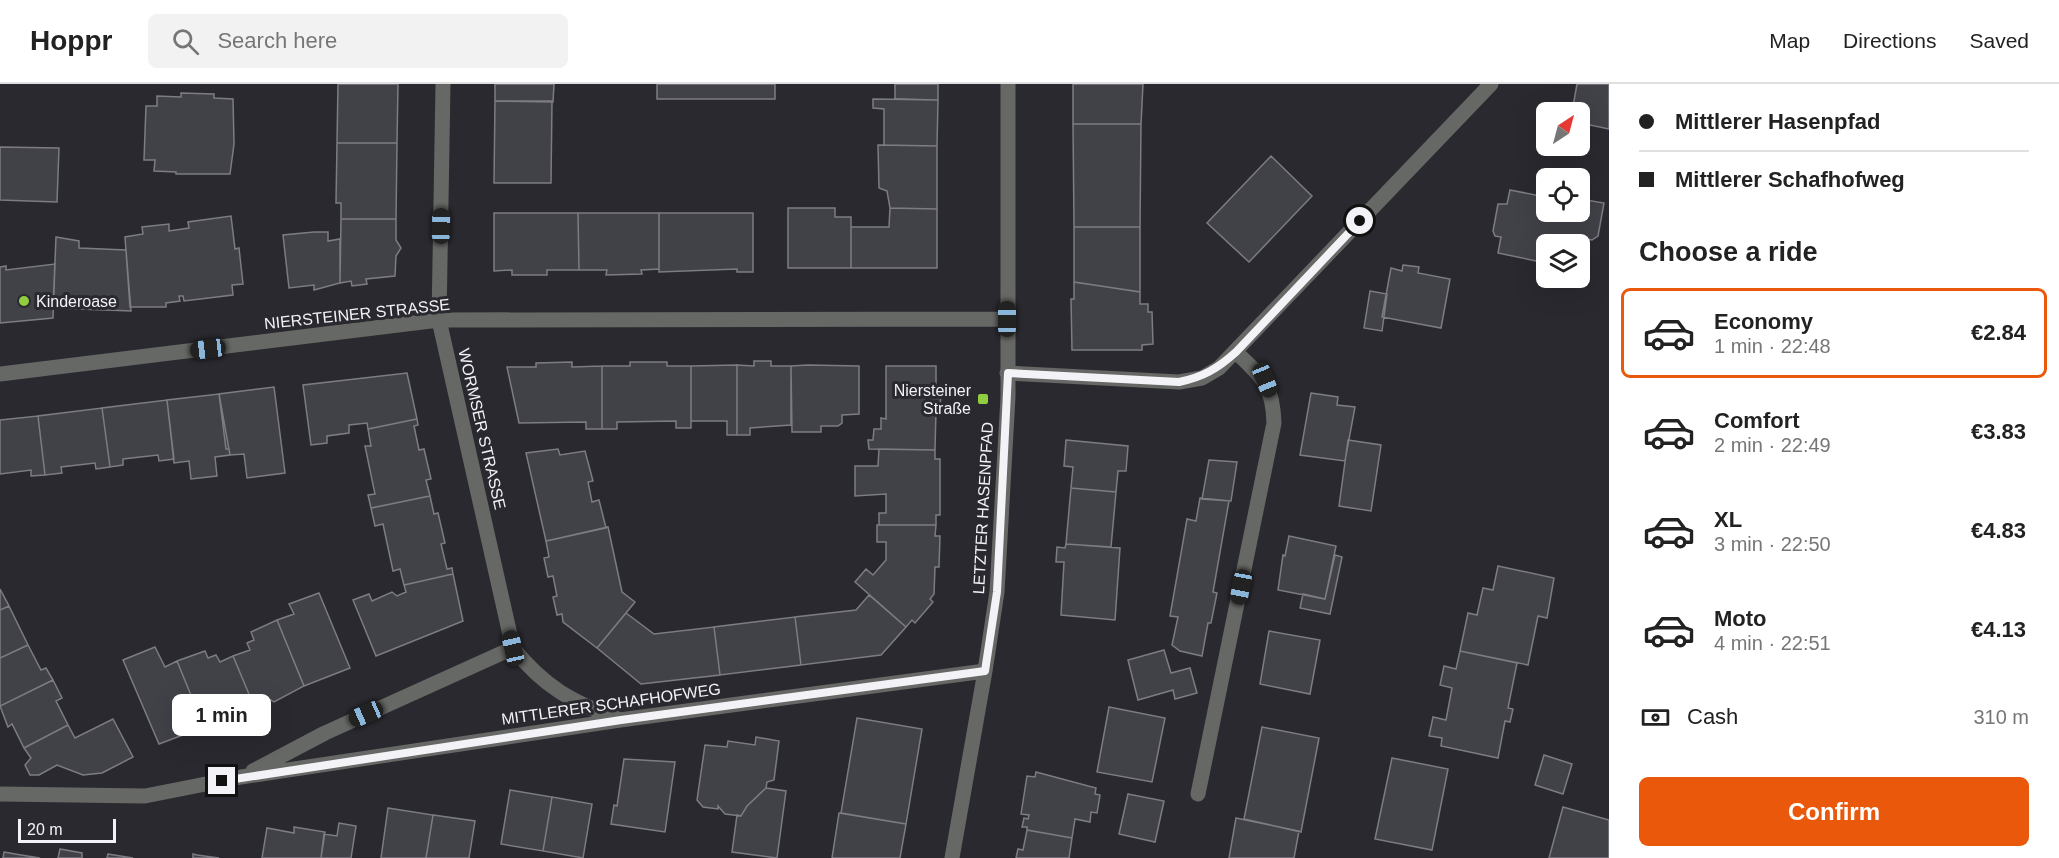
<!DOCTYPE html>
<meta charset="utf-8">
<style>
:root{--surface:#fff;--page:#f2f2f2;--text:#222;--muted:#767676;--line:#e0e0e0;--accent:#ea580c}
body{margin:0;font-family:Arial,sans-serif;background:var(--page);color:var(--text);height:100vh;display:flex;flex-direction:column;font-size:22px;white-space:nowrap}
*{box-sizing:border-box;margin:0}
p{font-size:20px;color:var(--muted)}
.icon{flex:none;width:33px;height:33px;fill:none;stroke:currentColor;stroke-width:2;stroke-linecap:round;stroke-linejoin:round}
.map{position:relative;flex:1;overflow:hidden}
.sheet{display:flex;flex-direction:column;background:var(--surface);width:450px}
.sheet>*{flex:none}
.guide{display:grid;align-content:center;height:132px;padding:0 30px;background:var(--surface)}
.needle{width:39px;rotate:36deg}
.controls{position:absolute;left:1536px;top:18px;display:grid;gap:12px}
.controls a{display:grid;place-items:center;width:54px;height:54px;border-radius:9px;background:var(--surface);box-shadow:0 6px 24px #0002;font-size:30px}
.scale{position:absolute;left:18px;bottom:15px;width:98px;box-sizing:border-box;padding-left:6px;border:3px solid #f3f3f7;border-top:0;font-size:16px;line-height:21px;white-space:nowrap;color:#f3f3f7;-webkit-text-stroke:4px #2a292f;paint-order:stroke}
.end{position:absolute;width:27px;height:27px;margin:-14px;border:8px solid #f3f3f7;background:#111;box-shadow:0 0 0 3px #111}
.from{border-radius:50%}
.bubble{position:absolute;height:42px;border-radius:9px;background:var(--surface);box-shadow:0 6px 24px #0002;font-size:20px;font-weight:700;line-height:42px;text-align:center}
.car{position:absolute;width:18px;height:36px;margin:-18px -9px;border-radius:8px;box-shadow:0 0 4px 2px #0007;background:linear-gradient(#222 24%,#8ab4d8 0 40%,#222 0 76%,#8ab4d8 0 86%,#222 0)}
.guide b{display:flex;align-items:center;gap:21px;height:57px;font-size:22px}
.guide b+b{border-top:2px solid var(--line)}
.guide i{width:15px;height:15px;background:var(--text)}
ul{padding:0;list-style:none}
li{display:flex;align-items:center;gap:18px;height:90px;margin:0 12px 9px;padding:0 18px;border:3px solid transparent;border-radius:9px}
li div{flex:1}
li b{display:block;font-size:22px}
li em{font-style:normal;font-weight:700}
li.current{border-color:var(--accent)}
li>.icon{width:54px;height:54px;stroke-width:1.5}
h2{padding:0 30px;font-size:27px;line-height:72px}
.pay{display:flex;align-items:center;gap:15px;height:66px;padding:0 30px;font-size:22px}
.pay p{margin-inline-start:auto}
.primary-button{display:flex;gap:12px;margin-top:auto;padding:12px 30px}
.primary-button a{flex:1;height:69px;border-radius:9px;background:var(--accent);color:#fff;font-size:24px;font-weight:700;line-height:69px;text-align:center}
header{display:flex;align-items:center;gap:36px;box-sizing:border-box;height:84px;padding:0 30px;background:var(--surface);border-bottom:2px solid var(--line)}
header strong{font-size:28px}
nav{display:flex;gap:33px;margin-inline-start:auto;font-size:21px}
.search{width:420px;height:54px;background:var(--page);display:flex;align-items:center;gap:15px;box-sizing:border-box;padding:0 21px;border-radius:9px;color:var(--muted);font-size:22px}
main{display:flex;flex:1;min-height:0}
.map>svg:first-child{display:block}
.building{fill:#414148;stroke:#7d7c84;stroke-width:1.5}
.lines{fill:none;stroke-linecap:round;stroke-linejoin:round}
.minor{stroke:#666865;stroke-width:15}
.route{stroke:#f3f3f7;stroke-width:8}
.poi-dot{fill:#91cd40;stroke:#2a292f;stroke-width:2}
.labels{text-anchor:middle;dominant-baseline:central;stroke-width:6;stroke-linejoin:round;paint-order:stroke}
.poi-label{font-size:16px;fill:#f3f3f7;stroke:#2a292f;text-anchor:start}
.street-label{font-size:16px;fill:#f3f3f7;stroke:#2a292f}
</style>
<header>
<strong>Hoppr</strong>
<div class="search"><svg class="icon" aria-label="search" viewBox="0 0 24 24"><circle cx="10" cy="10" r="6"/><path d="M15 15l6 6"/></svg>Search here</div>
<nav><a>Map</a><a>Directions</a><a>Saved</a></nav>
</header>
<main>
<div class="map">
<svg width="1609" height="774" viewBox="0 0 1609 774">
<rect width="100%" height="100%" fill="#2a292f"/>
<path class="building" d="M 338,0 L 398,0 L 397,59 L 337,59 Z
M 495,0 L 554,0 L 553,18 L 495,17 Z
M 657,0 L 775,0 L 775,15 L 657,15 Z
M 895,0 L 938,0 L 938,16 L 895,15 Z
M 1073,0 L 1143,0 L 1141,40 L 1073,40 Z
M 1577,0 L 1609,0 L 1609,45 L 1580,39 L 1580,28 L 1572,28 Z
M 181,9 L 214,10 L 214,14 L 233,15 L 234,60 L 230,90 L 176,90 L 176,88 L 154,87 L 155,76 L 144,76 L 146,22 L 157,22 L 157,12 L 181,13 Z
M 873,15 L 938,16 L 937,62 L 884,61 L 884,25 L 873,24 Z
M 495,17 L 552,17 L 551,99 L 494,99 Z
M 1073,40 L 1141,40 L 1140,143 L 1074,143 Z
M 337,59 L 397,59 L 396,135 L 341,135 L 341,119 L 336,119 Z
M 878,61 L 937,62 L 937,125 L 890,124 L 887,107 L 879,104 Z
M 0,63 L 59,64 L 57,118 L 0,116 Z
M 1271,72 L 1312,112 L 1249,178 L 1207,139 Z
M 1510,106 L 1546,113 L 1546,128 L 1580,128 L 1580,115 L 1604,119 L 1598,152 L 1592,156 L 1587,155 L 1582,181 L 1580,180 L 1580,160 L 1546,160 L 1546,179 L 1498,169 L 1501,153 L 1495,152 L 1493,147 L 1498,120 L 1507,120 Z
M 788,124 L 835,124 L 835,133 L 851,133 L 851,184 L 788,184 Z
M 890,124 L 937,125 L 937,184 L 851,184 L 851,143 L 889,143 Z
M 494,129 L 578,129 L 579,186 L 547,186 L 547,191 L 512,191 L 512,186 L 494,187 Z
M 578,129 L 659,129 L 659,185 L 641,186 L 642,190 L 606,191 L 607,186 L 579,186 Z
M 659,129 L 753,129 L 753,188 L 737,188 L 737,185 L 659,188 Z
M 231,132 L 235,165 L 239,164 L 243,200 L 232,201 L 233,211 L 184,217 L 183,212 L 179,212 L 180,217 L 166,219 L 166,223 L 130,223 L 125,153 L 143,150 L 142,143 L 169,140 L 169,147 L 189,144 L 188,138 Z
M 341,135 L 396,135 L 396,156 L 401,164 L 396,172 L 395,192 L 366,195 L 367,200 L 352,202 L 351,197 L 340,199 Z
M 1074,143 L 1140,143 L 1140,208 L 1074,198 Z
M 314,148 L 328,148 L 328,157 L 340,155 L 340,199 L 314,206 L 314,201 L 289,204 L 283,151 Z
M 56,153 L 79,157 L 79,164 L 126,166 L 131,227 L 53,224 Z
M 55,180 L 53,234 L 0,239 L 0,183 L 6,182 L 6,186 Z
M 1403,181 L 1419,183 L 1418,189 L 1450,195 L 1441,244 L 1382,233 L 1391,184 L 1402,187 Z
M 1074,198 L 1140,208 L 1140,220 L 1148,220 L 1148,228 L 1152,228 L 1153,260 L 1142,261 L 1142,266 L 1072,266 L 1071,215 L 1074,215 Z
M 1370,207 L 1387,210 L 1382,247 L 1364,244 Z
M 754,277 L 771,277 L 771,282 L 791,282 L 791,341 L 750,344 L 750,351 L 737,351 L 737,281 L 754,282 Z
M 572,278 L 572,283 L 602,282 L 602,345 L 586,345 L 586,338 L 519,339 L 507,283 L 536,283 L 536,279 Z
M 630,278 L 667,278 L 667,282 L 691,282 L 691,344 L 676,344 L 676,337 L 617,338 L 617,345 L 602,345 L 602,282 L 630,282 Z
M 737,281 L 737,351 L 727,351 L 727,337 L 691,337 L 691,282 Z
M 808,281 L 859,282 L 859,330 L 842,331 L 842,339 L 838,342 L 821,342 L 821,348 L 792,348 L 791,282 Z
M 886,282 L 936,282 L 936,306 L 941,309 L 940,325 L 936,326 L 935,366 L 869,365 L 868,356 L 873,356 L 874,345 L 881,345 L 881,334 L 886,335 Z
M 407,289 L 417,335 L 368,345 L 367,339 L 349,341 L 349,349 L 327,352 L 327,359 L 311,361 L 303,301 Z
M 274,303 L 285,389 L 247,394 L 244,370 L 230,371 L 229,365 L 226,365 L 219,310 Z
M 1311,309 L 1338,313 L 1337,321 L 1355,323 L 1345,377 L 1300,371 Z
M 219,310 L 230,371 L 215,373 L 217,392 L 191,395 L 189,377 L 174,379 L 167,316 Z
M 167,316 L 174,375 L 159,377 L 158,371 L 123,375 L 123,381 L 110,383 L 102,324 Z
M 102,324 L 110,383 L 96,385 L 95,379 L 61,383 L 62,389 L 45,391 L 38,332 Z
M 38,332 L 45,391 L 31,392 L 31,386 L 0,390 L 0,336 Z
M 417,335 L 418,341 L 414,342 L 419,366 L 424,365 L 431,395 L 426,396 L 430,412 L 371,424 L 368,411 L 375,410 L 365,362 L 371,362 L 368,345 Z
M 1066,356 L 1128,362 L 1126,387 L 1118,387 L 1116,408 L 1071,404 L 1073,383 L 1064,382 Z
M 1348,356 L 1381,361 L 1371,427 L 1339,422 Z
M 558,365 L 560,371 L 585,367 L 593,397 L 588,398 L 592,418 L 599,416 L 606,444 L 546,457 L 526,369 Z
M 879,365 L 935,366 L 935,375 L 940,375 L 940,431 L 936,431 L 936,441 L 879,441 L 879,429 L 886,429 L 886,410 L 855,412 L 855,382 L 878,382 Z
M 1209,376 L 1237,378 L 1231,417 L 1202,415 Z
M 1071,404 L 1116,408 L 1111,463 L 1066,460 Z
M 430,412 L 434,430 L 438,429 L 445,459 L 441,460 L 447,485 L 452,484 L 453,490 L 404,501 L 400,485 L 393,487 L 383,440 L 375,442 L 371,424 Z
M 1200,414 L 1229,417 L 1213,508 L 1217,509 L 1211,539 L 1208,539 L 1202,572 L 1180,567 L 1172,561 L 1178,533 L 1170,532 L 1187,435 L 1196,437 Z
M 877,441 L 936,441 L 935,452 L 940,452 L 939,483 L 935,483 L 934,510 L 930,515 L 933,518 L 915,539 L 912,536 L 906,543 L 855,498 L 866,485 L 873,491 L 886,476 L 886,458 L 877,458 Z
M 608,443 L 622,508 L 635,518 L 597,564 L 563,538 L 562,530 L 557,531 L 553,513 L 557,512 L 553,492 L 548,493 L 544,474 L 549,473 L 546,457 Z
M 1289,452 L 1336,462 L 1325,515 L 1278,506 L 1283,471 L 1285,472 Z
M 1066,460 L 1120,464 L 1115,536 L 1061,531 L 1064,478 L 1056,478 L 1057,463 L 1065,464 Z
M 1335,471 L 1342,473 L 1330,530 L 1300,524 L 1303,510 L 1325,515 Z
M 1498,482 L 1554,494 L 1547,534 L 1538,532 L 1528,581 L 1460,567 L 1468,529 L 1477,531 L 1483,504 L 1493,506 Z
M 453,490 L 463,537 L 376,572 L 353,516 L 369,510 L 372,517 L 392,508 L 397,512 L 406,508 L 404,501 Z
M 0,505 L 9,522 L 0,526 Z
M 319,509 L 350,584 L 304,602 L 277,536 L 294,530 L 289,520 Z
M 869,511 L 906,543 L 881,571 L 801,581 L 795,533 L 856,526 Z
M 9,522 L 28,561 L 0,574 L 0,526 Z
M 626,529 L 654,550 L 714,543 L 720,591 L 641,600 L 597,564 Z
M 795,533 L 801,581 L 720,591 L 714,543 Z
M 277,536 L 304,602 L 274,618 L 271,616 L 254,622 L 233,572 L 250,566 L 247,559 L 254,556 L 251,548 Z
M 1269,547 L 1320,556 L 1310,610 L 1260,600 Z
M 28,561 L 41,586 L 46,584 L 53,596 L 0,622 L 0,574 Z
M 155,563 L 165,583 L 177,577 L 204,643 L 159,660 L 123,576 Z
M 1164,566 L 1171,589 L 1190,584 L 1197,609 L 1175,615 L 1173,606 L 1138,616 L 1128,576 Z
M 205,567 L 208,574 L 216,571 L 220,578 L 233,572 L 254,622 L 238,629 L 236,634 L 229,637 L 225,635 L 204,643 L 177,577 Z
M 1460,567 L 1517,579 L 1508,624 L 1513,625 L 1510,638 L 1505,637 L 1498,674 L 1441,662 L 1442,654 L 1429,652 L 1433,633 L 1446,636 L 1452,604 L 1440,601 L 1444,582 L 1456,585 Z
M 53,596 L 62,614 L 56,617 L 68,641 L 24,664 L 12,640 L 8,643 L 0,622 Z
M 1109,623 L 1165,634 L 1152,698 L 1097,688 Z
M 857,634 L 922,645 L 906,740 L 841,729 Z
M 113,635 L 133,673 L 102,689 L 83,691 L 57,681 L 39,691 L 30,691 L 25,681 L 31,674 L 24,664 L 68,641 L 75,654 Z
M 1262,643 L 1319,654 L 1301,748 L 1244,735 Z
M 756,653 L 779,657 L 774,696 L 767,698 L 766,704 L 747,722 L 741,732 L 725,730 L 718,722 L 718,725 L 703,723 L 697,716 L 705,661 L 727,663 L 728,657 L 755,661 Z
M 1544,671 L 1572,680 L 1563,710 L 1535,701 Z
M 1392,674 L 1448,685 L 1432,766 L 1375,755 Z
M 624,675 L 675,678 L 665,748 L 611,740 L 614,721 L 617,722 Z
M 1036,688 L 1096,704 L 1095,710 L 1100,711 L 1097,729 L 1091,728 L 1090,738 L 1075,735 L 1072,754 L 1027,746 L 1027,743 L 1022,743 L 1024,734 L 1028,735 L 1029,731 L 1021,730 L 1027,692 L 1035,693 Z
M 766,704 L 786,707 L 777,774 L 732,768 L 737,731 L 741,732 L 747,722 Z
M 510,706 L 552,713 L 543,767 L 501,760 Z
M 1128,710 L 1164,717 L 1155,758 L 1119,750 Z
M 552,713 L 592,720 L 583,774 L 543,767 Z
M 1563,723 L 1609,736 L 1609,774 L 1549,774 Z
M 388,724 L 433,731 L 426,774 L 381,774 Z
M 839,729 L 906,740 L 900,774 L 832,774 Z
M 433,731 L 475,737 L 469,774 L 426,774 Z
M 1236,734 L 1299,747 L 1294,774 L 1229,774 Z
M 339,739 L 356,742 L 351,774 L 321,774 L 324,750 L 337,752 Z
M 294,743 L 325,748 L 321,774 L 262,774 L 267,744 L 294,749 Z
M 1027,746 L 1072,754 L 1069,774 L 1016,774 L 1018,765 L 1023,766 Z
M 60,765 L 82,769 L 82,774 L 58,774 Z
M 4,768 L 21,771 L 40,774 L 3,774 Z
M 108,770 L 133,774 L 107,774 Z
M 193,770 L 197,771 L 219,774 L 193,774 Z"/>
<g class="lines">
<path class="minor" d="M 443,0 L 439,236 L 513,564 C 544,603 572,618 618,635
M 1007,289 L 1179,298 L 1202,294 L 1219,284 L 1491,0
M 0,290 L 439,236 L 1007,235
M 253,687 L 325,649 L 513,564
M 0,710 L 145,712 L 241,693 L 620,636 L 985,587
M 1198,710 L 1274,339 C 1273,301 1262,293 1236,268
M 952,774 L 985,587 L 997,508 L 1008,313 L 1008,0"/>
</g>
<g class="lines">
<path class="route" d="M 222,697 L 621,636 L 985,587 L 997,508 L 1008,289 L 1179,298 C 1203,293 1217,285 1236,268 L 1360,137"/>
</g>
<g class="poi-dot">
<circle cx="24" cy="217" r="6"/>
<rect x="977" y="309" width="12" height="12" rx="3"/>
</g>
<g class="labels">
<g class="poi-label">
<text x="36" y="217">Kinderoase</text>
<text x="971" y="306" text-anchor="end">Niersteiner<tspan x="971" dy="18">Straße</tspan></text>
</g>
<g class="street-label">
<text transform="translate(357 230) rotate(-6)">NIERSTEINER STRASSE</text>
<text transform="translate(482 345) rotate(77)">WORMSER STRASSE</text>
<text transform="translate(983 424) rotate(-87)">LETZTER HASENPFAD</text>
<text transform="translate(611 620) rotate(-8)">MITTLERER SCHAFHOFWEG</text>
</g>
</g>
</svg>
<div class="controls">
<a><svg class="needle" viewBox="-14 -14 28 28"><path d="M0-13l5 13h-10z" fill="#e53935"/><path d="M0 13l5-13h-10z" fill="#767676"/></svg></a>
<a><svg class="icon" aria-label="locate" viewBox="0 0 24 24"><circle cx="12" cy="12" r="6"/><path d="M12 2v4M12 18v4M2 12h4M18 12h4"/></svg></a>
<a><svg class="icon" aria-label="layers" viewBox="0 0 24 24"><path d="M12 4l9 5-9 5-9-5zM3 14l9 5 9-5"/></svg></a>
</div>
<div class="scale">20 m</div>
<i class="end from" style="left:1360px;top:137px"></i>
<i class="end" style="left:222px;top:697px"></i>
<div class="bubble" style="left:172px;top:610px;width:99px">1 min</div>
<i class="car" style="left:441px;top:142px;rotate:1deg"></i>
<i class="car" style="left:1007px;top:235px;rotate:0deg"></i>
<i class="car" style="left:208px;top:265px;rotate:263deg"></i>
<i class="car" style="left:1265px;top:296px;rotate:158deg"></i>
<i class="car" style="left:1241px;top:503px;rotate:191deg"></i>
<i class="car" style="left:513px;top:564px;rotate:347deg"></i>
<i class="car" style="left:366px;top:630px;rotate:246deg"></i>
</div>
<section class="sheet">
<div class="guide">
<b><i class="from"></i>Mittlerer Hasenpfad</b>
<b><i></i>Mittlerer Schafhofweg</b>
</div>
<h2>Choose a ride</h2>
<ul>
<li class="current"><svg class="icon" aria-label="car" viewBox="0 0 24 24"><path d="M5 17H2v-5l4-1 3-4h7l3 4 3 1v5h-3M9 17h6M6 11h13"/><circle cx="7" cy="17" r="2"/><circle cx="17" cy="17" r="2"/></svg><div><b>Economy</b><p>1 min · 22:48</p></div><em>€2.84</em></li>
<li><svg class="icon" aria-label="car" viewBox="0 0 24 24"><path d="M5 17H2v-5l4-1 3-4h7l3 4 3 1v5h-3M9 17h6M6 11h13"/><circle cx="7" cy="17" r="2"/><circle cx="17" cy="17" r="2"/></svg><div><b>Comfort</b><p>2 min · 22:49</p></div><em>€3.83</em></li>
<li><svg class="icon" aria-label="car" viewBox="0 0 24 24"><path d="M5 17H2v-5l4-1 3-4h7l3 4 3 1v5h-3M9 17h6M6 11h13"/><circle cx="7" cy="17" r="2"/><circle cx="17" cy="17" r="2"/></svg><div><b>XL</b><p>3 min · 22:50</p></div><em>€4.83</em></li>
<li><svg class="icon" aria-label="car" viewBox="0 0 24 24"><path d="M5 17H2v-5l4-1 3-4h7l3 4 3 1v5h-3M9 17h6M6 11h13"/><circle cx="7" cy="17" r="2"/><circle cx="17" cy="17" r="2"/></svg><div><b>Moto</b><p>4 min · 22:51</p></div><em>€4.13</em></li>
</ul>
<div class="pay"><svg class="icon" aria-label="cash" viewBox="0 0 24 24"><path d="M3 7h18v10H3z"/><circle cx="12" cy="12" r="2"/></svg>Cash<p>310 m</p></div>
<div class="primary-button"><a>Confirm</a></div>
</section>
</main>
